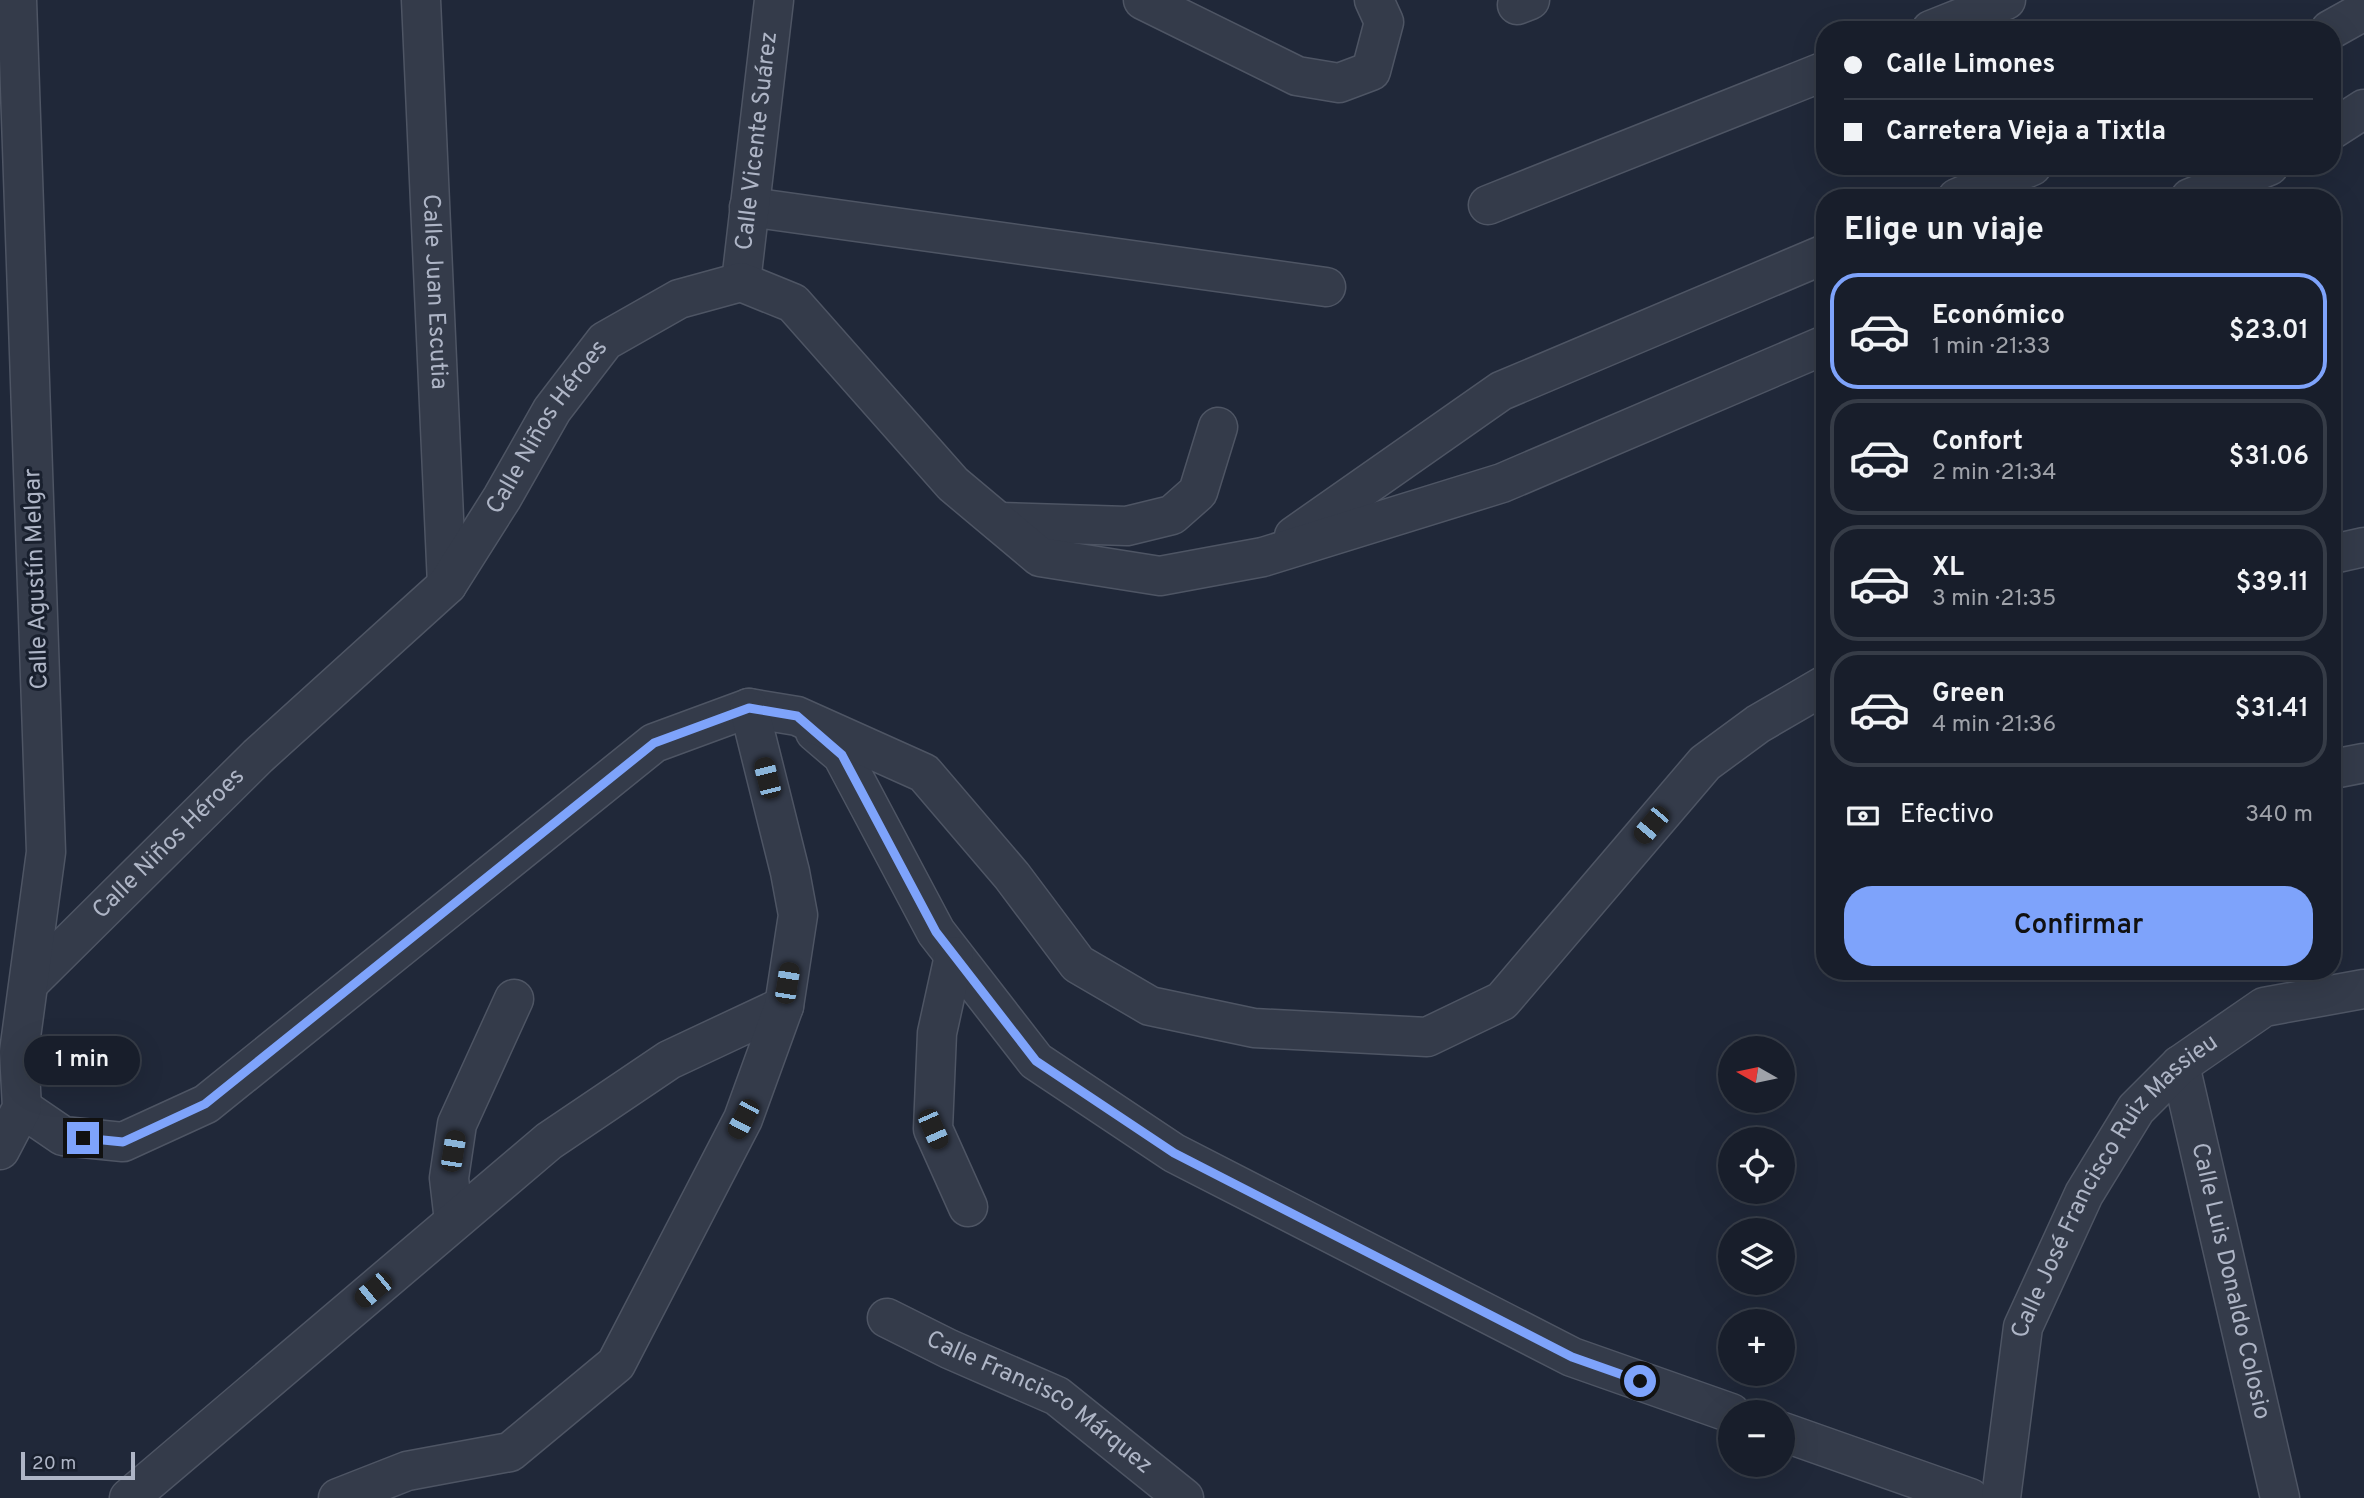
<!DOCTYPE html>
<html lang="es">
<meta charset="utf-8">
<style>
:root{--surface:#181e2b;--page:#212733;--text:#f1f3f6;--muted:#9fa2a9;--line:#363c47;--accent:#7ea3fb}
body{margin:0;font-family:Overpass,sans-serif;background:var(--page);color:var(--text);height:100vh;display:flex;flex-direction:column;font-size:26px;white-space:nowrap}
*{box-sizing:border-box;margin:0}
p{font-size:23px;color:var(--muted)}
.icon{flex:none;width:38px;height:38px;fill:none;stroke:currentColor;stroke-width:2;stroke-linecap:round;stroke-linejoin:round}
.map{position:relative;flex:1;overflow:hidden}
.sheet{position:absolute;left:1816px;top:189px;width:525px;height:791px;display:flex;flex-direction:column;background:var(--surface);border-radius:28px;box-shadow:0 7px 28px #0002,0 0 0 2px var(--line)}
.sheet>*{flex:none}
.hud{position:absolute;left:1816px;top:21px;width:525px;height:154px;border-radius:28px;box-shadow:0 7px 28px #0002,0 0 0 2px var(--line);display:grid;align-content:center;height:154px;padding:0 28px;background:var(--surface)}
.needle{width:46px;rotate:279deg}
.buttons{position:absolute;left:1718px;top:1036px;display:grid;gap:14px}
.buttons a{display:grid;place-items:center;width:77px;height:77px;border-radius:50%;background:var(--surface);box-shadow:0 7px 28px #0002,0 0 0 2px var(--line);font-size:35px}
.scale{position:absolute;left:21px;bottom:18px;width:114px;box-sizing:border-box;padding-left:7px;border:4px solid #aeb5c6;border-top:0;font-size:19px;line-height:24px;white-space:nowrap;color:#aeb5c6;-webkit-text-stroke:5px #19202e;paint-order:stroke}
.end{position:absolute;width:32px;height:32px;margin:-16px;border:9px solid #7ea3fb;background:#111;box-shadow:0 0 0 4px #111}
.from{border-radius:50%}
.bubble{position:absolute;height:49px;border-radius:24px;background:var(--surface);box-shadow:0 7px 28px #0002,0 0 0 2px var(--line);font-size:23px;font-weight:600;line-height:49px;text-align:center}
.car{position:absolute;width:21px;height:42px;margin:-21px -10px;border-radius:9px;box-shadow:0 0 5px 2px #0007;background:linear-gradient(#222 24%,#8ab4d8 0 40%,#222 0 76%,#8ab4d8 0 86%,#222 0)}
.hud b{display:flex;align-items:center;gap:24px;height:66px;font-size:26px}
.hud b+b{border-top:2px solid var(--line)}
.hud i{width:18px;height:18px;background:var(--text)}
ul{padding:0;list-style:none}
li{display:flex;align-items:center;gap:21px;height:116px;margin:0 14px 10px;padding:0 14px;border:4px solid var(--line);border-radius:28px}
li div{flex:1}
li b{display:block;font-size:26px}
li em{font-style:normal;font-weight:600}
li.selected{border-color:var(--accent)}
li>.icon{width:63px;height:63px;stroke-width:1.5}
h2{padding:0 28px;font-size:32px;line-height:84px}
.pay{display:flex;align-items:center;gap:18px;height:77px;padding:0 28px;font-size:26px}
.pay p{margin-inline-start:auto}
.cta{display:flex;gap:14px;margin-top:auto;padding:14px 28px}
.cta a{flex:1;height:80px;border-radius:28px;background:var(--accent);color:#111;font-size:28px;font-weight:600;line-height:80px;text-align:center}
.map>svg:first-child{display:block}
.lines{fill:none;stroke-linecap:round;stroke-linejoin:round}
.minor-casing{stroke:#4e5564;stroke-width:41}
.minor{stroke:#343b4a;stroke-width:38}
.route{stroke:#7ea3fb;stroke-width:9}
.labels{text-anchor:middle;dominant-baseline:central;stroke-width:6;stroke-linejoin:round;paint-order:stroke}
.street-label{font-size:24px;fill:#aeb5c6;stroke:#19202e}
</style>
<div class="map">
<svg width="2364" height="1498" viewBox="0 0 2364 1498">
<rect width="100%" height="100%" fill="#202839"/>
<g class="lines">
<g class="minor-casing">
<g id="minor">
<path id="s1" d="M 421,0 L 447,585"/>
<path d="M 1143,0 L 1297,76 L 1339,83 L 1371,71 L 1384,22 L 1374,0"/>
<path d="M 1517,5 L 1530,0"/>
<path d="M 1931,30 L 2006,0"/>
<path d="M 2330,30 L 2364,11"/>
<path d="M 2333,129 L 2364,109"/>
<path d="M 1957,198 L 2032,166"/>
<path d="M 2190,198 L 2269,166"/>
<path d="M 1488,205 L 1825,71"/>
<path d="M 749,207 L 1326,287"/>
<path id="s2" d="M 741,282 L 774,0"/>
<path d="M 999,522 L 1127,526 L 1172,515 L 1198,492 L 1218,427"/>
<path d="M 1294,536 L 1501,391 L 1825,254"/>
<path d="M 2333,554 L 2364,547"/>
<path d="M 815,732 L 842,755 L 936,932 L 1036,1061 L 1174,1153 L 1572,1357 L 1731,1413"/>
<path d="M 2333,769 L 2364,763"/>
<path d="M 954,956 L 937,1033 L 933,1129 L 968,1207"/>
<path id="s3" d="M 30,982 L 258,756 L 447,585 L 502,498 L 552,410 L 605,341 L 679,299 L 741,282 L 793,303 L 953,484 L 1040,557 L 1160,576 L 1263,557 L 1502,483 L 1825,345"/>
<path id="s4" d="M 2180,1065 L 2280,1498"/>
<path d="M 22,1108 L 63,1136 L 123,1142 L 206,1104 L 654,743 L 749,708 L 797,716 L 924,773 L 1012,876 L 1078,964 L 1150,1006 L 1254,1028 L 1427,1037 L 1502,1001 L 1705,763 L 1758,724 L 1825,685"/>
<path d="M 0,1150 L 22,1108 L 19,1052 L 46,852 L 17,0"/>
<path d="M 454,1221 L 449,1178 L 457,1124 L 514,999"/>
<path id="s5" d="M 887,1318 L 949,1349 L 1057,1396 L 1184,1498"/>
<path d="M 1783,1432 L 1970,1498"/>
<path d="M 129,1498 L 549,1141 L 669,1060 L 784,1006"/>
<path d="M 338,1498 L 407,1471 L 510,1452 L 616,1364 L 743,1119 L 784,1006 L 798,915 L 790,872 L 749,708"/>
<path id="s6" d="M 2001,1498 L 2023,1327 L 2084,1194 L 2136,1109 L 2180,1065 L 2264,1007 L 2364,989"/>
</g>
</g>
<use href="#minor" class="minor"/>
</g>
<g class="lines">
<path class="route" d="M 83,1138 L 123,1142 L 205,1104 L 654,743 L 749,708 L 797,716 L 842,755 L 936,932 L 1036,1061 L 1174,1153 L 1572,1357 L 1640,1381"/>
</g>
<g class="labels">
<g class="street-label">
<text stroke="none"><textPath href="#s2" startOffset="142">Calle Vicente Suárez</textPath></text>
<text stroke="none"><textPath href="#s1" startOffset="292">Calle Juan Escutia</textPath></text>
<text stroke="none"><textPath href="#s3" startOffset="763">Calle Niños Héroes</textPath></text>
<text transform="translate(37 579) rotate(-92)">Calle Agustín Melgar</text>
<text stroke="none"><textPath href="#s3" startOffset="196">Calle Niños Héroes</textPath></text>
<text stroke="none"><textPath href="#s6" startOffset="343">Calle José Francisco Ruiz Massieu</textPath></text>
<text stroke="none"><textPath href="#s4" startOffset="222">Calle Luis Donaldo Colosio</textPath></text>
<text stroke="none"><textPath href="#s5" startOffset="175">Calle Francisco Márquez</textPath></text>
</g>
</g>
</svg>
<div class="buttons">
<a><svg class="needle" viewBox="-14 -14 28 28"><path d="M0-13l5 13h-10z" fill="#e53935"/><path d="M0 13l5-13h-10z" fill="#9fa2a9"/></svg></a>
<a><svg class="icon" aria-label="locate" viewBox="0 0 24 24"><circle cx="12" cy="12" r="6"/><path d="M12 2v4M12 18v4M2 12h4M18 12h4"/></svg></a>
<a><svg class="icon" aria-label="layers" viewBox="0 0 24 24"><path d="M12 4l9 5-9 5-9-5zM3 14l9 5 9-5"/></svg></a>
<a>+</a>
<a>−</a>
</div>
<div class="scale">20 m</div>
<i class="end from" style="left:1640px;top:1381px"></i>
<i class="end" style="left:83px;top:1138px"></i>
<div class="bubble" style="left:24px;top:1036px;width:116px">1 min</div>
<i class="car" style="left:767px;top:778px;rotate:346deg"></i>
<i class="car" style="left:1651px;top:825px;rotate:220deg"></i>
<i class="car" style="left:787px;top:983px;rotate:9deg"></i>
<i class="car" style="left:743px;top:1119px;rotate:208deg"></i>
<i class="car" style="left:933px;top:1129px;rotate:156deg"></i>
<i class="car" style="left:453px;top:1151px;rotate:9deg"></i>
<i class="car" style="left:373px;top:1290px;rotate:230deg"></i>
<div class="hud">
<b><i class="from"></i>Calle Limones</b>
<b><i></i>Carretera Vieja a Tixtla</b>
</div>
<section class="sheet">
<h2>Elige un viaje</h2>
<ul>
<li class="selected"><svg class="icon" aria-label="car" viewBox="0 0 24 24"><path d="M5 17H2v-5l4-1 3-4h7l3 4 3 1v5h-3M9 17h6M6 11h13"/><circle cx="7" cy="17" r="2"/><circle cx="17" cy="17" r="2"/></svg><div><b>Económico</b><p>1 min · 21:33</p></div><em>$23.01</em></li>
<li><svg class="icon" aria-label="car" viewBox="0 0 24 24"><path d="M5 17H2v-5l4-1 3-4h7l3 4 3 1v5h-3M9 17h6M6 11h13"/><circle cx="7" cy="17" r="2"/><circle cx="17" cy="17" r="2"/></svg><div><b>Confort</b><p>2 min · 21:34</p></div><em>$31.06</em></li>
<li><svg class="icon" aria-label="car" viewBox="0 0 24 24"><path d="M5 17H2v-5l4-1 3-4h7l3 4 3 1v5h-3M9 17h6M6 11h13"/><circle cx="7" cy="17" r="2"/><circle cx="17" cy="17" r="2"/></svg><div><b>XL</b><p>3 min · 21:35</p></div><em>$39.11</em></li>
<li><svg class="icon" aria-label="car" viewBox="0 0 24 24"><path d="M5 17H2v-5l4-1 3-4h7l3 4 3 1v5h-3M9 17h6M6 11h13"/><circle cx="7" cy="17" r="2"/><circle cx="17" cy="17" r="2"/></svg><div><b>Green</b><p>4 min · 21:36</p></div><em>$31.41</em></li>
</ul>
<div class="pay"><svg class="icon" aria-label="cash" viewBox="0 0 24 24"><path d="M3 7h18v10H3z"/><circle cx="12" cy="12" r="2"/></svg>Efectivo<p>340 m</p></div>
<div class="cta"><a>Confirmar</a></div>
</section>
</div>
